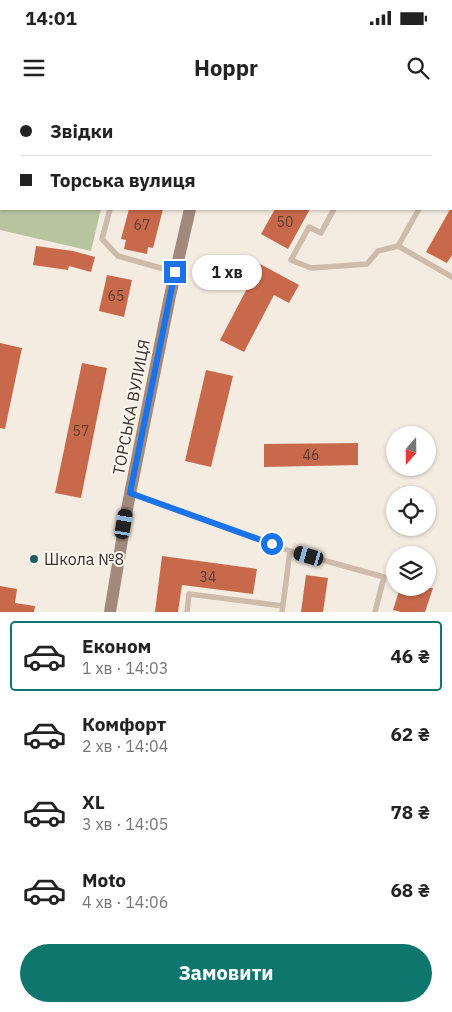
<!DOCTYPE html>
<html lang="uk">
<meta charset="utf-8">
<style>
:root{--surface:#fff;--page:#f2f2f2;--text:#222;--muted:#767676;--line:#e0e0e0;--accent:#0f766e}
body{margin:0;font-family:"IBM Plex Sans",sans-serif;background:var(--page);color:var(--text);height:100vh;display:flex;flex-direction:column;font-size:19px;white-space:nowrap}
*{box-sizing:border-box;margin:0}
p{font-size:16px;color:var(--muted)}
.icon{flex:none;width:28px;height:28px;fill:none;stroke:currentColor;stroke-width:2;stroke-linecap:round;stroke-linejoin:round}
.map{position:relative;height:512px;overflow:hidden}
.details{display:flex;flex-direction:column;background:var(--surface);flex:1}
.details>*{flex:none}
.banner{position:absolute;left:0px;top:0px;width:452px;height:110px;box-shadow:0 1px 4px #0004;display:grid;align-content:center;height:110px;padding:0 20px;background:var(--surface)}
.needle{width:32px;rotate:200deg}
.controls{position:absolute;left:386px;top:326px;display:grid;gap:10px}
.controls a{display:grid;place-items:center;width:50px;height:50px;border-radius:50%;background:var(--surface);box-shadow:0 1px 4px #0004;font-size:25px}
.end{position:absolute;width:22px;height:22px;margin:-11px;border:6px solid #1a73e8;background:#fff;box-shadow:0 0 0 2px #fff}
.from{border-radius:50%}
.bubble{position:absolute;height:35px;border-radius:18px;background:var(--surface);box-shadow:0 1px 4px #0004;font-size:16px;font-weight:800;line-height:35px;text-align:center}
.car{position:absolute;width:15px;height:30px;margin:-15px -8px;border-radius:6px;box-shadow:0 0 4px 1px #0007;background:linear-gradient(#222 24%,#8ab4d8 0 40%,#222 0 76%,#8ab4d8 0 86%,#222 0)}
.banner b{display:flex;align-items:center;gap:18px;height:48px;font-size:19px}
.banner b+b{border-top:1px solid var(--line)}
.banner i{width:12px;height:12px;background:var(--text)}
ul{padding:9px 0 0;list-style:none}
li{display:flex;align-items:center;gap:15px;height:70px;margin:0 10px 8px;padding:0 10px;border:2px solid transparent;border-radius:5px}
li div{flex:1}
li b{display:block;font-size:19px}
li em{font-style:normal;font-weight:800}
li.selected{border-color:var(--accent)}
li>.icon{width:45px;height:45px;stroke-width:1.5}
.button{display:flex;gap:10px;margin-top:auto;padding:10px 20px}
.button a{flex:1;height:58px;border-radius:30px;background:var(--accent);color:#fff;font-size:20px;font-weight:800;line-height:58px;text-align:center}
.status{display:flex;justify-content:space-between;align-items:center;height:35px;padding:0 25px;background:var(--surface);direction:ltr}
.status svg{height:14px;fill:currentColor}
header{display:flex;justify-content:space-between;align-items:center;height:65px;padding:0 20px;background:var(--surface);font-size:22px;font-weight:800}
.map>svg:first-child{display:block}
.green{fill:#b8c4a0}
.building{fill:#c8694b}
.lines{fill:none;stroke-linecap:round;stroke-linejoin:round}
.service{stroke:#cdbbac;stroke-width:5.5}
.minor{stroke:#cdbbac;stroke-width:11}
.secondary{stroke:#a18a7d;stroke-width:12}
.route{stroke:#1a73e8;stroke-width:6}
.poi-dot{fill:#1f5a5e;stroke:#fbf5ee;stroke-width:2}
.labels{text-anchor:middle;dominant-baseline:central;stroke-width:4;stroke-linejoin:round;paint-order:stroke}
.number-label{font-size:14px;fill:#5e3e33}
.street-label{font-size:16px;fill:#3b302b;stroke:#fbf5ee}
.poi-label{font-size:16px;fill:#3b302b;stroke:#fbf5ee;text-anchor:start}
</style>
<div class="status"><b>14:01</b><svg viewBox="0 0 49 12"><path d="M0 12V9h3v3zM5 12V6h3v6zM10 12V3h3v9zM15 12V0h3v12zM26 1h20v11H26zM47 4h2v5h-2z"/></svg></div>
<header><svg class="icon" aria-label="menu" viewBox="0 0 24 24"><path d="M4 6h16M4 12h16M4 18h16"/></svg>Hoppr<svg class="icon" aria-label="search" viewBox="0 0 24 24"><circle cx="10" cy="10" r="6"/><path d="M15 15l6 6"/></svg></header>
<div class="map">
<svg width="452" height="512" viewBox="0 0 452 512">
<rect width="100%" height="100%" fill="#f4ebe1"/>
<path class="green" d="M 0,71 L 1,109 L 101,109 L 91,151 L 0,130 Z"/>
<path class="building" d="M 452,106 L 452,155 L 447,163 L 426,152 Z
M 129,109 L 163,109 L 153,148 L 148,147 L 147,154 L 124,149 L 126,140 L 121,139 Z
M 275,109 L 310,109 L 288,149 L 261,134 Z
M 36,146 L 73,151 L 95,157 L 91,172 L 69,166 L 68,170 L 33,165 Z
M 260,164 L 299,185 L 289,203 L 274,195 L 244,252 L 220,240 Z
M 107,175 L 132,180 L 124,217 L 99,211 Z
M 0,243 L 22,248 L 5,329 L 0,328 Z
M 82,263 L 107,268 L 81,398 L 55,393 Z
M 206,270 L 233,276 L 211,367 L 185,361 Z
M 358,343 L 358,365 L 264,367 L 264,344 Z
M 162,456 L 257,469 L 253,494 L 182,485 L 178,512 L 155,512 Z
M 306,475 L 328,478 L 323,512 L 301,512 Z
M 0,486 L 17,489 L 15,503 L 35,506 L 34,512 L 0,512 Z
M 400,488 L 433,488 L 425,512 L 401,512 L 393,510 Z"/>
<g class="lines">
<path class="service" d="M 0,11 L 1,11
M 110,109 L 102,139 L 118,156 L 175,172
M 334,109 L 321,133 L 309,127 L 291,160 L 311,168 L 367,164 L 378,151 L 398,146 L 419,109
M 398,146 L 452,177
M 130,393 L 290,451 L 282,512
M 290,451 L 384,477 L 375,512
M 187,512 L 189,494 L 283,506"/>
<path class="minor" d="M 416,0 L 418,1
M 451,25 L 452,26"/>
<path class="secondary" d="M 216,1 L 216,0
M 110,512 L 128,404 L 170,196 L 190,109"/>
</g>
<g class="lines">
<path class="route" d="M 175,172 L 130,393 L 272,444"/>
</g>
<circle class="poi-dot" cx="34" cy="459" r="5"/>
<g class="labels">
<g class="number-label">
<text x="285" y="122">50</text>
<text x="142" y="125">67</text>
<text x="116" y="196">65</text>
<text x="81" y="331">57</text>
<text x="311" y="355">46</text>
<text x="208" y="477">34</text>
</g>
<g class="street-label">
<text transform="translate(131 307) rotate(-79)">ТОРСЬКА ВУЛИЦЯ</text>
</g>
<g class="poi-label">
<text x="44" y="459">Школа №8</text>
</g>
</g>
</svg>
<div class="controls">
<a><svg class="needle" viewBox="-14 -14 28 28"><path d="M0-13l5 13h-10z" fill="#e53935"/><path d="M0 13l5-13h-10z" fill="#767676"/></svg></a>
<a><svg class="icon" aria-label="locate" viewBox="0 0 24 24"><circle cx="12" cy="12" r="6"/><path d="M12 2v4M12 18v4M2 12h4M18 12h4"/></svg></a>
<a><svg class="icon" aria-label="layers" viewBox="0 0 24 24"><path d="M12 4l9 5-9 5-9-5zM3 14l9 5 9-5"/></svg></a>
</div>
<i class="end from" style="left:272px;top:444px"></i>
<i class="end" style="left:175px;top:172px"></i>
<div class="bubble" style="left:192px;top:155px;width:70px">1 хв</div>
<i class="car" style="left:124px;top:424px;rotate:10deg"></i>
<i class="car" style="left:309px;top:456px;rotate:286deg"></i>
<div class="banner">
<b><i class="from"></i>Звідки</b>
<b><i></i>Торська вулиця</b>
</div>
</div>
<section class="details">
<ul>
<li class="selected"><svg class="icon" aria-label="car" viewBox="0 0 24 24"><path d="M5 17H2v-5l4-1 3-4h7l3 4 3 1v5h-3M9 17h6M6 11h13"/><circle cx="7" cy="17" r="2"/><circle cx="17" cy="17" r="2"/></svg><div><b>Економ</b><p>1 хв · 14:03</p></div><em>46 ₴</em></li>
<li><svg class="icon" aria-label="car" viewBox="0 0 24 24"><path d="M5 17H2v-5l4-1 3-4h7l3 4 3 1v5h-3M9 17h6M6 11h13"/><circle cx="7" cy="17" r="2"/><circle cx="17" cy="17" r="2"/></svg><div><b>Комфорт</b><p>2 хв · 14:04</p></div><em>62 ₴</em></li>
<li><svg class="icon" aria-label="car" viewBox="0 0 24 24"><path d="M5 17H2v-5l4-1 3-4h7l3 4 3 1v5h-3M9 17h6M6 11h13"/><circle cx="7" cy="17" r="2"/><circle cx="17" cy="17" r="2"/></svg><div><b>XL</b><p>3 хв · 14:05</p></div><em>78 ₴</em></li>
<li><svg class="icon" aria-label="car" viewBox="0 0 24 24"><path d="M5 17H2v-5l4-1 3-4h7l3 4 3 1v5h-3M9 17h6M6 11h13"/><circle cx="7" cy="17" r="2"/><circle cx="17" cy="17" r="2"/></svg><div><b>Moto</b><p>4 хв · 14:06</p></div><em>68 ₴</em></li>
</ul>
<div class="button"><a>Замовити</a></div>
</section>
